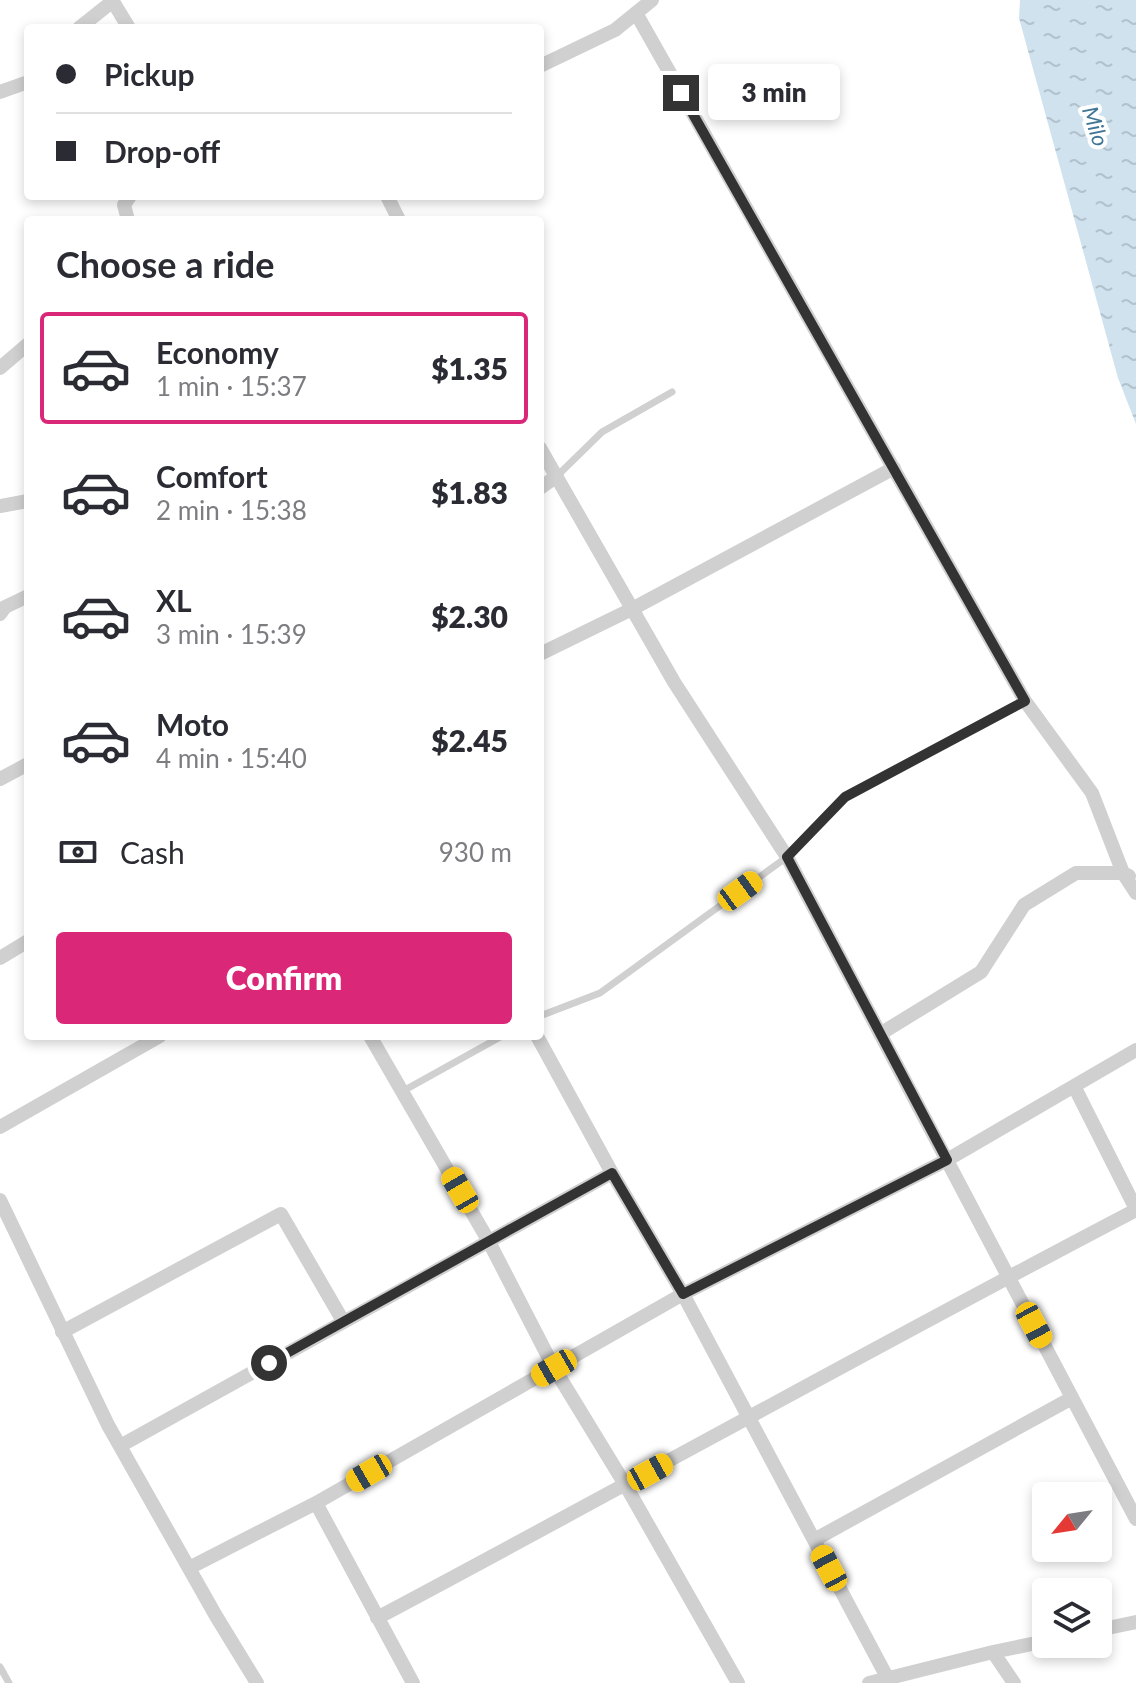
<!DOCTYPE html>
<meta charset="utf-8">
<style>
:root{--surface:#fff;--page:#f2f2f3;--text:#2b2b33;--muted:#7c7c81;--line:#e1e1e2;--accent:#db2777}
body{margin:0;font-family:Lato,sans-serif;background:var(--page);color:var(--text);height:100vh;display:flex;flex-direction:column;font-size:30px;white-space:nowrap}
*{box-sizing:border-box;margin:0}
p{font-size:26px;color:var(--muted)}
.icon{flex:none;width:44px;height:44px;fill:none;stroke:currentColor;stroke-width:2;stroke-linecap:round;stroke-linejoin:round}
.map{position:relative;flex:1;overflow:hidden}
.side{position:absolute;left:24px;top:216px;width:520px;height:824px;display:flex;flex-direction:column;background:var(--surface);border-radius:8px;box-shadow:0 4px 12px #0003}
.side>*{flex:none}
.hud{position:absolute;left:24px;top:24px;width:520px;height:176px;border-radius:8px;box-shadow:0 4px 12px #0003;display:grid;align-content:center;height:176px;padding:0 32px;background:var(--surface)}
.needle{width:52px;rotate:240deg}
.fabs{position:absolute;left:1032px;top:1482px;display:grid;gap:16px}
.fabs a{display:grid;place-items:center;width:80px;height:80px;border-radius:8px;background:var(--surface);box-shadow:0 4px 12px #0003;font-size:40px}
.end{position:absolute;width:36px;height:36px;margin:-18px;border:10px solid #333;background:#fff;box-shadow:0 0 0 4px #fff}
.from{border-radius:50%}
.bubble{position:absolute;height:56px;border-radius:8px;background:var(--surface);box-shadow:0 4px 12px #0003;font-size:26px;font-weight:800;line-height:56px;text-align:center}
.car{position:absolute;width:24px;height:48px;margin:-24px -12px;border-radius:10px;box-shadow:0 0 6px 2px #0007;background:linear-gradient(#f5c518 24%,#345 0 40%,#f5c518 0 76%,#345 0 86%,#f5c518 0)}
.hud b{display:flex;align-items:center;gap:28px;height:76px;font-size:30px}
.hud b+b{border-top:2px solid var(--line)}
.hud i{width:20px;height:20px;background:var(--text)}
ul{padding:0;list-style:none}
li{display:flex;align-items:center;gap:24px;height:112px;margin:0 16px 12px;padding:0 16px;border:4px solid transparent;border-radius:8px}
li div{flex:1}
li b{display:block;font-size:30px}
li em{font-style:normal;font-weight:800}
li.selected{border-color:var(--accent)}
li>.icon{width:72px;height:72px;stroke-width:1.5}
h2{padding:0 32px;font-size:36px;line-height:96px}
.pay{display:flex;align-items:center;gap:20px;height:88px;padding:0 32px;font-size:30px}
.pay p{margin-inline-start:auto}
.cta{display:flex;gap:16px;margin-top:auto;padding:16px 32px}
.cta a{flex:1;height:92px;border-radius:8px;background:var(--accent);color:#fff;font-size:32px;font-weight:800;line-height:92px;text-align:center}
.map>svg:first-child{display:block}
.water{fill:url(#water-ripples)}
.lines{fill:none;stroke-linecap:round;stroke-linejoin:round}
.service{stroke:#d0d0d0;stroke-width:7}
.minor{stroke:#d0d0d0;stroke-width:14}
.route{stroke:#333;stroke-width:10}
.labels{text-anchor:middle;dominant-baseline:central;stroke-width:8;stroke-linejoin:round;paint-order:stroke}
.water-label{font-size:22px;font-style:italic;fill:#3f7597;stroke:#fff}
</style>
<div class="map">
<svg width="1136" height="1683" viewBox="0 0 1136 1683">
<defs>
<pattern id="water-ripples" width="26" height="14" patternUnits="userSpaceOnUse" patternTransform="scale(2)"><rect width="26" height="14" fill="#cfe2ee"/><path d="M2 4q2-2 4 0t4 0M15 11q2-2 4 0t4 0" fill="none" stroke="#b2c2cd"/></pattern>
</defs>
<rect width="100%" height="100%" fill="#fff"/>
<path class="water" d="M 1020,0 L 1136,0 L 1136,424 L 1118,378 L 1019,18 Z"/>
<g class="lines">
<path class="service" d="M 557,476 L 602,432 L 672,392
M 540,1016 L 600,993 L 787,857 L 845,797 L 1024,701
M 403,1091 L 502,1036
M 0,1667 L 9,1683"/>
<path class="minor" d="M 112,0 L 129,28
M 636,13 L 1025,701 L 1092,793 L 1123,873 L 1136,893
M 79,28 L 113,1
M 540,66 L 615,30 L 652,0
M 0,92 L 28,82
M 387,196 L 399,220
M 128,220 L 124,205 L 130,196
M 0,368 L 28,344
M 540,448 L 674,682 L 787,857 L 1136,1519
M 540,488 L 557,476
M 0,506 L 28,501
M 0,614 L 5,607 L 28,596
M 540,654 L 632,609 L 894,468
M 0,779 L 28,764
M 0,958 L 28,941
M 880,1034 L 981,972 L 1024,905 L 1076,873 L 1123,873 L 1129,876
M 370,1036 L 488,1240 L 554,1368 L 626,1486 L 738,1683
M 537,1036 L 612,1173 L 683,1294 L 888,1679
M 1074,1086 L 1136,1209
M 0,1127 L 160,1036
M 0,1200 L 108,1425 L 216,1616 L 257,1683
M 62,1332 L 281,1214 L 343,1321
M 120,1446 L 612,1173
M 316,1503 L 413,1683
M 814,1540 L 1072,1398
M 189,1568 L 316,1503 L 683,1294 L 947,1160 L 1136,1050
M 377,1618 C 631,1483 881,1343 1136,1210
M 1098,1630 L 1136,1622
M 993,1652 L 1014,1683
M 869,1683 L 993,1652 L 1046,1641"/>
</g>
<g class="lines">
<path class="route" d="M 269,1363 L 612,1173 L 683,1294 L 947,1160 L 787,857 L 845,797 L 1025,701 L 681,93"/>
</g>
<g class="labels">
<g class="water-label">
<text transform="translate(1096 126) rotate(72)">Milo</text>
</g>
</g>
</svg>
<div class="fabs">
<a><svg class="needle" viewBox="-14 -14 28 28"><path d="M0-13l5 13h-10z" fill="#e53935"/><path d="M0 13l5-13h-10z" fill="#7c7c81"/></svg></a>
<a><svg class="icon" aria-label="layers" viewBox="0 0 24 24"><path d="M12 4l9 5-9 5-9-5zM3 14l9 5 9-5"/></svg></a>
</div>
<i class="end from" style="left:269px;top:1363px"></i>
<i class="end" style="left:681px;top:93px"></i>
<div class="bubble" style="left:708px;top:64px;width:132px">3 min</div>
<i class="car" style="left:740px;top:891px;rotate:54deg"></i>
<i class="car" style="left:460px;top:1190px;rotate:330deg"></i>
<i class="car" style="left:1034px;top:1325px;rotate:152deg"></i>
<i class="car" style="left:554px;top:1368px;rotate:240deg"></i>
<i class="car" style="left:650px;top:1472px;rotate:61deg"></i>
<i class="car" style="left:369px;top:1473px;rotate:240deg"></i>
<i class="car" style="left:829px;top:1568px;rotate:332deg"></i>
<div class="hud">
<b><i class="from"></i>Pickup</b>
<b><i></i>Drop-off</b>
</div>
<section class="side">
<h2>Choose a ride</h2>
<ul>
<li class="selected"><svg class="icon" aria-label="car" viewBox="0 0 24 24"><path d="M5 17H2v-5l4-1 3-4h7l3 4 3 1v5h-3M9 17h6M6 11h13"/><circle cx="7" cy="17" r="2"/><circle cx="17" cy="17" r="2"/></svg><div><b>Economy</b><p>1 min · 15:37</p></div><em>$1.35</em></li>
<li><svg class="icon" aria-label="car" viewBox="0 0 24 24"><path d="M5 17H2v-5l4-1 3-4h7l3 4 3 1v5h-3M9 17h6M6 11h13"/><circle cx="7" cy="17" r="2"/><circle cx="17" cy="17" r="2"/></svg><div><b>Comfort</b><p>2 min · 15:38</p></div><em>$1.83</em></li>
<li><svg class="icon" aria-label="car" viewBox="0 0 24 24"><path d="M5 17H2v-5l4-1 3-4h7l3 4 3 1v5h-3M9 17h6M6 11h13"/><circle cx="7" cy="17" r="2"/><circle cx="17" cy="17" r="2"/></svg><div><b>XL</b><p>3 min · 15:39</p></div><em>$2.30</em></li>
<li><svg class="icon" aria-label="car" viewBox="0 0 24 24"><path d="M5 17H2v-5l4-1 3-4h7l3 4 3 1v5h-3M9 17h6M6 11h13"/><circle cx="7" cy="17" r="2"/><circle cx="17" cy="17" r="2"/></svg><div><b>Moto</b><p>4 min · 15:40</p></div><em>$2.45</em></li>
</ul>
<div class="pay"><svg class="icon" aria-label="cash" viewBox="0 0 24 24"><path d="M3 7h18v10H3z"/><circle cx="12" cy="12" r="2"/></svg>Cash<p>930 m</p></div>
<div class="cta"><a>Confirm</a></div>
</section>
</div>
